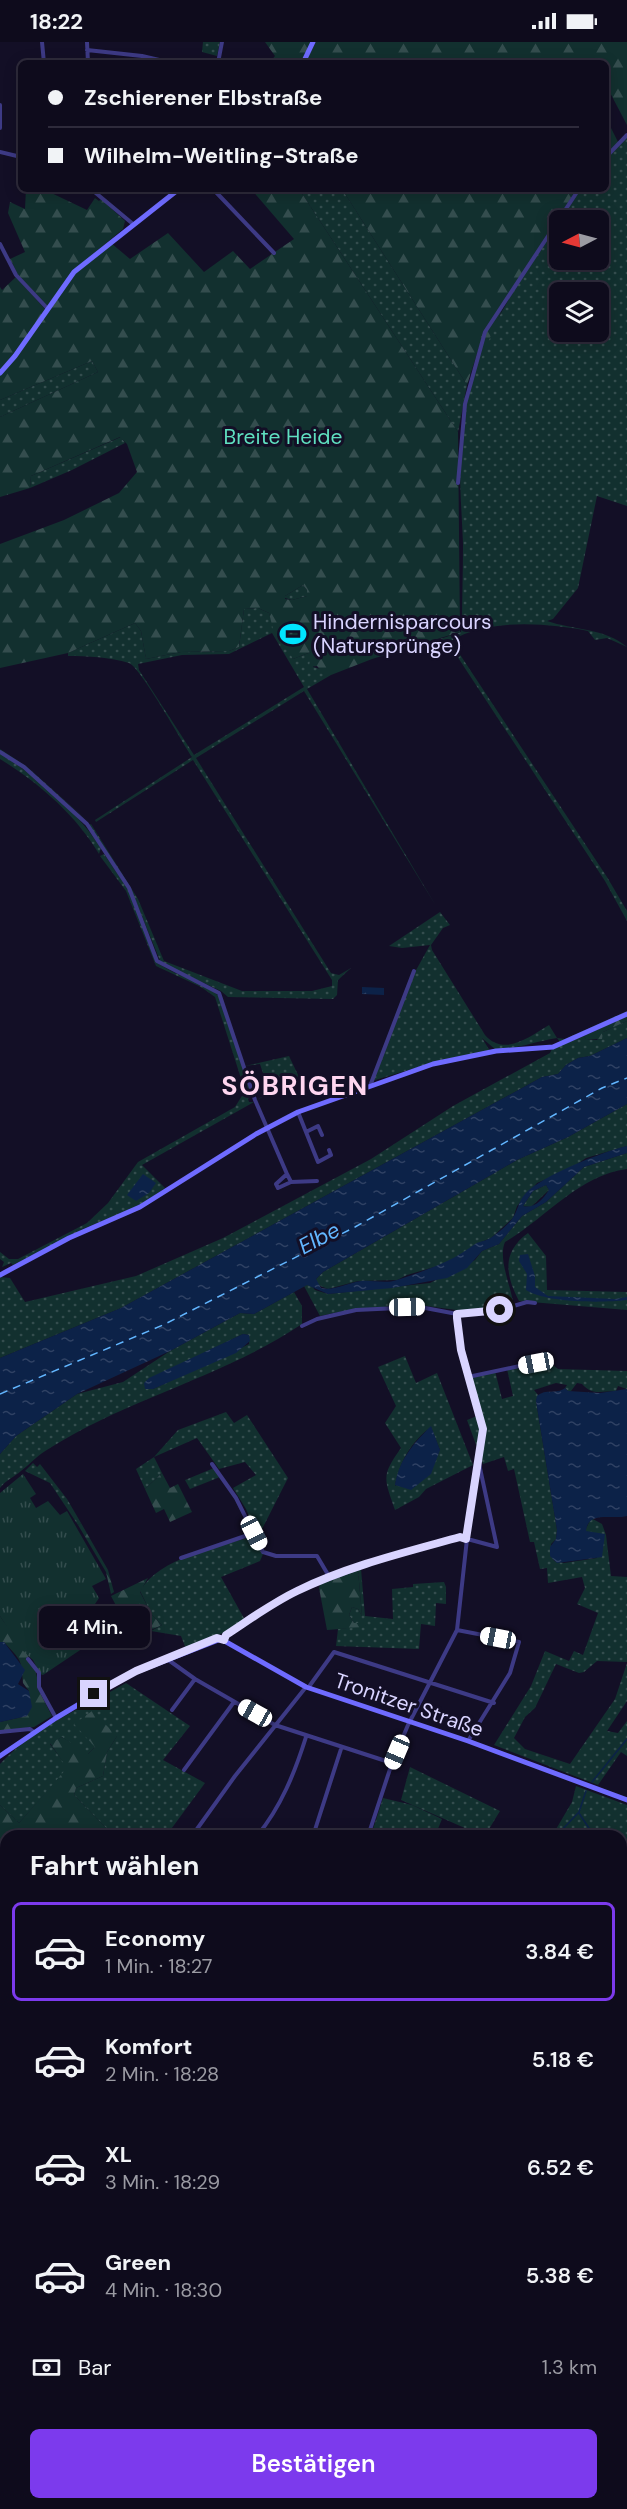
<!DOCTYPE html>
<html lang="de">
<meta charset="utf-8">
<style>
:root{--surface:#0e0b1c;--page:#171425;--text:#f1f3f6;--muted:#9b9ba3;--line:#2e2b3b;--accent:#7c3aed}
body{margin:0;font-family:"DM Sans",sans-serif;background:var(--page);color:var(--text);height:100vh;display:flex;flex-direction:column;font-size:22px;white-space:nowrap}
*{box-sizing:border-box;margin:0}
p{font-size:20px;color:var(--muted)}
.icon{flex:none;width:33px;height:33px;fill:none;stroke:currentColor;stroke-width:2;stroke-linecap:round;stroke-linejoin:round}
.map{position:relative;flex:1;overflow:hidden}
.sheet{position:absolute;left:0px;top:1788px;width:627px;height:680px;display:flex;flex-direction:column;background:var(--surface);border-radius:18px 18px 0 0;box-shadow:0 3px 15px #0003,0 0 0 2px var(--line)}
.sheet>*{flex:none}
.hud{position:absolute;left:18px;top:18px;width:591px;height:132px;border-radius:9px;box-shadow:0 3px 15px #0003,0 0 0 2px var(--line);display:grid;align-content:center;height:132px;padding:0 30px;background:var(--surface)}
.needle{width:39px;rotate:264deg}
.fabs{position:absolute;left:549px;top:168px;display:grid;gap:12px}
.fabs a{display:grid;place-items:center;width:60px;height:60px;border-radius:9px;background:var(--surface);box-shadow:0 3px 15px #0003,0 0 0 2px var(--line);font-size:30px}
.end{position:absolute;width:27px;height:27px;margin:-14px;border:8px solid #d9d4ff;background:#111;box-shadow:0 0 0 3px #111}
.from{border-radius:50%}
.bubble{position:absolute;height:42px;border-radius:9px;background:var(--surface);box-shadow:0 3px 15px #0003,0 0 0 2px var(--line);font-size:20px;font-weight:600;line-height:42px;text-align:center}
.car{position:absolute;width:18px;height:36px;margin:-18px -9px;border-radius:8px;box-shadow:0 0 4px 2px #0007;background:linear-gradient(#fff 24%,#345 0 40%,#fff 0 76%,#345 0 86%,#fff 0)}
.hud b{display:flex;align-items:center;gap:21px;height:57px;font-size:22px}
.hud b+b{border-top:2px solid var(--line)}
.hud i{width:15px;height:15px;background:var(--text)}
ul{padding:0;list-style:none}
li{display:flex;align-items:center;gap:18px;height:99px;margin:0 12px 9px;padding:0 18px;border:3px solid transparent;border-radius:9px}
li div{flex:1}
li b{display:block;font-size:22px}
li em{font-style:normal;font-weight:600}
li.selected{border-color:var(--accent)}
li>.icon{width:54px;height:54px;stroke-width:1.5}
h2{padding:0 30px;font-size:27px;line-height:72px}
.pay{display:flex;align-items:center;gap:15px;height:66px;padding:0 30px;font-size:22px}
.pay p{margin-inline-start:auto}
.action{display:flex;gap:12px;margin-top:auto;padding:12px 30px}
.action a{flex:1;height:69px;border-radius:9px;background:var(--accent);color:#fff;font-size:24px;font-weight:600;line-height:69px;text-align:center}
.status{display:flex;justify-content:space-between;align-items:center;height:42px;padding:0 30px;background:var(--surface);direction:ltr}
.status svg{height:16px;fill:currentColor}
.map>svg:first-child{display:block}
.grass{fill:url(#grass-dots);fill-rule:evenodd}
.forest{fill:url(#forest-firs);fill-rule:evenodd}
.cemetery{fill:url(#cemetery-stones)}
.park{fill:url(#park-tufts)}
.water{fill:url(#water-ripples);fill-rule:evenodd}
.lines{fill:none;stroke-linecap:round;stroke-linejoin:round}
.stream{stroke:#0c2248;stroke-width:1.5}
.ferry{stroke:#62b6ff;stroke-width:1.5;stroke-dasharray:8 6;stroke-linecap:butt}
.street{stroke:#3d3a85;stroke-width:4}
.secondary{stroke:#6f6bff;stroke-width:5}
.rail{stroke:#00e5ff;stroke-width:1.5;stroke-dasharray:9 8;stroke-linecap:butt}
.route{stroke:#d9d4ff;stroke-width:8}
.labels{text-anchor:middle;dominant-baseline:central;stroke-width:6;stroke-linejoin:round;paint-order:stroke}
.park-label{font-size:21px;fill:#5fe0c0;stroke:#130f26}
.poi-label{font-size:21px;fill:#d9d4ff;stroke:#130f26;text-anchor:start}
.street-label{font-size:21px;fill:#d9d4ff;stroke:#130f26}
.water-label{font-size:22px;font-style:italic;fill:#62b6ff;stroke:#130f26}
.district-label{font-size:27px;font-weight:bold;letter-spacing:1.5px;fill:#ffd6f0;stroke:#130f26}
</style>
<div class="status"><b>18:22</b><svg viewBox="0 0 49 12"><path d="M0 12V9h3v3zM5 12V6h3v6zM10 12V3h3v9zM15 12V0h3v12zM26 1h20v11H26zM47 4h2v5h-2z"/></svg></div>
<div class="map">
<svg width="627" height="2467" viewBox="0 0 627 2467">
<defs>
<pattern id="grass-dots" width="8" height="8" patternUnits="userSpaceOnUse" patternTransform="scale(1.5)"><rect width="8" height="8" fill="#12302f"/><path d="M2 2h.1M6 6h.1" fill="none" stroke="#344d4e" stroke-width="1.8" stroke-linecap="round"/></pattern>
<pattern id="forest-firs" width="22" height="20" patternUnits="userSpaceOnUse" patternTransform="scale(1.5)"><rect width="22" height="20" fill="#12302f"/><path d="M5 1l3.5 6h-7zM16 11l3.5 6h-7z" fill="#344d4e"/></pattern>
<pattern id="cemetery-stones" width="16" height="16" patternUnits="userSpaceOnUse" patternTransform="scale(1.5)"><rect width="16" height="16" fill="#12302f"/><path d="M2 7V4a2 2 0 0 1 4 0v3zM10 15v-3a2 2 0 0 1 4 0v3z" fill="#344d4e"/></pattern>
<pattern id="park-tufts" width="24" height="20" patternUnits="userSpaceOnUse" patternTransform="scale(1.5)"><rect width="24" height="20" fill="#12302f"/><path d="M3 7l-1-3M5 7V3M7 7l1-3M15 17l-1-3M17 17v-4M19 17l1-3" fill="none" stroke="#344d4e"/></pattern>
<pattern id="water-ripples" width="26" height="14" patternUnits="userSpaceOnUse" patternTransform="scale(1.5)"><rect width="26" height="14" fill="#0c2248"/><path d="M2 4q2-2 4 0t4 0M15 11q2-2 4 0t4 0" fill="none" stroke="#2f4163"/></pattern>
</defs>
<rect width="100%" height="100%" fill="#130f26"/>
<path class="grass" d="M 203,0 L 220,0 L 217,14 L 202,10 Z
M 627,95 L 627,464 L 597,454 L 578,546 L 553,577 L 547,579 C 573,588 605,586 627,605 L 607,596 L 595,598 L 588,589 C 548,581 487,576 451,599 L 607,835 L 627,869 L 627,879 L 605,839 L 451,605 L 442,599 L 431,600 L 461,590 L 462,584 C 462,557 463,529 463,502 C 461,451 455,398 469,348 C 488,278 536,215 575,153 L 580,147 L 606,147 L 606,118 ZM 560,178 L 598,178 L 598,218 L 560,218 ZM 560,250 L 598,250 L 598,290 L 560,290 Z
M 299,147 L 342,147 L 467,343 L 458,390 Z
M 92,319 L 98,330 L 0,375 L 0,358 Z
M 121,395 L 125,401 L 72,428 L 30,446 L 31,434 Z
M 303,543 L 307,548 L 307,554 L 292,558 L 285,556 L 285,554 Z
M 258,566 L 269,571 L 274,587 L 297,586 L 300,592 L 295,599 L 289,601 L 293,617 L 311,610 L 313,625 L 331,630 L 331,633 L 307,647 L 436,864 L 304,649 L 196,716 L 331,931 L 339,933 L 351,926 L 338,938 L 337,953 L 333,957 L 228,955 L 221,949 L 161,921 L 130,845 L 89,783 L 91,782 L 138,857 L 164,919 L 242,949 L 312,949 L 332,944 L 332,938 L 193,718 L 96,780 L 95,778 L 192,715 C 182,700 141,626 129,621 C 110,615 87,614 68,614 L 68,611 L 135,581 L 141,589 L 146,617 L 181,610 L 229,609 L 239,605 L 244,567 ZM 272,591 L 304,645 L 194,713 L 139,628 L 138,622 L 182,613 L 229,612 Z
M 0,707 L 26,724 L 89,780 L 25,725 L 0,709 Z
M 0,711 C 38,736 76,768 101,806 L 99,812 C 76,773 39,741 0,717 Z
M 104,812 L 128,847 L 157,921 L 171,929 L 209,946 L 219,954 L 252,1053 L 248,1057 L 249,1060 L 254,1060 L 142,1123 L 165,1146 L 139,1164 L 85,1186 L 13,1223 L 11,1221 L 2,1225 L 4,1220 L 0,1217 L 0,1210 L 9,1217 L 18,1217 L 87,1181 L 108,1161 L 138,1120 L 235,1065 L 245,1049 L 215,955 L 201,945 L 156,924 L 126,849 L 100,814 Z
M 440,870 L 450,883 L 443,886 L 431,903 L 432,908 L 485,993 C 504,1015 529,995 549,983 L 557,996 L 565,997 L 627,969 L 627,971 L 561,1001 L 557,996 C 533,1000 520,1006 496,1008 L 482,996 L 490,1009 L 445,1017 L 372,1039 L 415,930 L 430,903 L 402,906 L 389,904 Z
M 627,979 L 627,996 L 590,1014 L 578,1016 L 566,1023 L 558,1032 L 542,1035 L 121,1266 L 0,1316 L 0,1235 L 10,1236 L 25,1260 L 136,1234 L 223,1196 L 371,1117 L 453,1064 L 550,1011 L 552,1007 L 584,994 L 586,997 L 597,998 L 603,990 Z
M 289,1014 L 299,1035 L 257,1058 L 269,1050 L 260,1022 L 245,1024 Z
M 627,1062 L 627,1104 L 586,1116 L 570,1127 L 537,1141 L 517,1164 L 513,1176 L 491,1196 L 476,1202 L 469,1209 L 441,1223 L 407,1233 L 397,1238 L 358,1239 L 328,1247 L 318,1243 L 316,1237 L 323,1230 L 517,1118 L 568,1095 Z
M 627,1111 L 627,1127 C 579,1133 546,1176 505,1200 C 498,1216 510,1242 513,1260 C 497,1280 444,1264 422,1264 C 388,1264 354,1266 320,1274 L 304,1244 L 310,1242 L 315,1248 L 328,1252 L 430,1241 L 475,1218 L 482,1209 L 499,1202 L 522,1174 L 546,1160 L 584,1125 Z
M 546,1143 L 549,1148 L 531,1165 L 523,1164 L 533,1149 Z
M 528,1191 L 546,1214 L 547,1248 L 627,1250 L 627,1268 L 519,1259 C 505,1232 502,1210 528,1191 Z
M 294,1250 L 302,1264 L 302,1282 C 223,1335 129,1356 50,1406 C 39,1412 31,1421 21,1429 C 14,1435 6,1438 0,1446 L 0,1412 L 16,1394 L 77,1352 L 123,1340 L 170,1309 L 240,1271 L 254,1272 ZM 243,1292 L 249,1293 L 249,1302 L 245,1304 L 153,1347 L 146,1339 Z
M 405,1314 L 416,1341 L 437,1331 L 473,1423 L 426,1447 L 419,1455 L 395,1468 C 384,1436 381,1434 401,1406 L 385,1381 L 396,1364 L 378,1325 ZM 431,1385 L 440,1408 L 395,1444 C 399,1420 412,1399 431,1385 Z
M 537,1322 L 553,1323 L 558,1327 L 627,1329 L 627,1347 L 618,1344 L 616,1349 C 601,1349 593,1354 582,1342 L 577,1341 L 571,1349 L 568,1349 L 565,1346 L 567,1343 L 556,1341 L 534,1348 L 538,1353 L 536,1359 L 557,1488 L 556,1497 L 551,1502 L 554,1519 L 564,1521 L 597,1516 L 596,1492 L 585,1489 L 591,1476 L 602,1482 L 606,1493 L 611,1534 L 627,1535 L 627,1620 L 597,1619 L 584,1630 L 579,1631 L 556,1622 L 535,1666 L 525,1675 L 514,1696 L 525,1707 L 570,1722 L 615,1657 L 627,1621 L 627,1659 L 607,1689 L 618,1691 L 627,1679 L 627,1714 L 621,1710 L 598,1743 L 494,1703 L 531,1644 L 545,1609 L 569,1619 L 574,1609 L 583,1613 L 598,1571 L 577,1562 L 585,1546 L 582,1535 L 548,1541 L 547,1526 L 540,1527 L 534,1500 L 530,1500 L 514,1427 L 508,1429 L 504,1415 L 483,1422 L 467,1378 L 482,1372 L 472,1336 L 495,1329 L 502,1357 L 513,1354 L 507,1327 Z
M 226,1370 L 234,1381 L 247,1373 L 288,1436 L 258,1495 L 246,1467 L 233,1446 L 256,1433 L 245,1420 L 219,1427 L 197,1396 L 154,1415 L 162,1431 L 145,1447 L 136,1427 L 154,1415 L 178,1388 Z
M 33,1421 L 37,1425 L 40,1422 L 67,1457 L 81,1481 L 78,1483 L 50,1441 L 25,1429 Z
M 214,1426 L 220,1435 L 190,1447 L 185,1438 Z
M 253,1494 L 263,1512 L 260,1519 L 221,1535 L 245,1578 L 225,1590 L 186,1607 L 181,1594 L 151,1589 L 162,1583 L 152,1573 L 140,1549 C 160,1515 217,1506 253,1494 Z
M 361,1527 L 365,1574 L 393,1577 L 392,1547 L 413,1545 L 413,1542 L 444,1540 L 446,1545 L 446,1562 L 436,1561 L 435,1584 L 421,1582 L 419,1607 L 336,1604 L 338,1587 L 366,1584 L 354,1581 L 349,1573 L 352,1565 L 358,1567 L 362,1574 L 358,1528 Z
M 126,1641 L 190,1684 L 163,1718 L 205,1741 L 166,1794 L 110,1794 L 111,1791 L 74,1753 L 76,1746 L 103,1734 L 107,1710 L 117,1694 L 95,1705 L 87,1713 L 62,1695 L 50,1702 L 68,1726 L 19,1781 L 0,1763 L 0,1722 C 33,1686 84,1665 126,1641 Z
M 410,1725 L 500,1769 L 486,1792 L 483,1794 L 401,1758 Z
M 576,1744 L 627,1763 L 627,1870 L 621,1861 L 621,1794 L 552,1794 L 572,1760 Z
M 383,1756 L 412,1763 L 442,1777 L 435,1794 L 398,1794 L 373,1787 Z
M 621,1975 L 627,1978 L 627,2041 L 621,2045 Z
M 0,2021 L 6,2024 L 6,2111 L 0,2114 Z
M 621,2065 L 627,2069 L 627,2121 L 621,2129 Z
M 6,2300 L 6,2329 L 0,2333 L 0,2303 Z
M 0,2352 L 6,2367 L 6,2462 L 9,2462 L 0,2466 Z
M 44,2462 L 199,2462 L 200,2467 L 51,2467 Z
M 303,2462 L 332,2462 L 330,2467 L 298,2467 Z"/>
<path class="forest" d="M 265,0 L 312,0 L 300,21 L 269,21 L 275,14 Z
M 316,0 L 627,0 L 627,83 L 606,43 L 606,21 L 305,21 Z
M 606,76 L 618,100 L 606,114 Z
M 26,147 L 43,147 L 87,168 L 95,156 L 99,159 L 101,157 L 125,179 L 123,187 L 73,229 L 47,264 L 18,233 L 10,217 L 25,210 L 8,171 L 10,160 L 25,167 Z
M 251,147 L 299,147 L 458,390 L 460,590 L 372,617 L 331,633 L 330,630 L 323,631 L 317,624 L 309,625 L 311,610 L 293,617 L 285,603 L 295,599 L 300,593 L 297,586 L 279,589 L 273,587 L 269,571 L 258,566 L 244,567 L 239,605 L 229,609 L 181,610 L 146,617 L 141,589 L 135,581 L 68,611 L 0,626 L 0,502 L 64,478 L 119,451 L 137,430 L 127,402 L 120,395 L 31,434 L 30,446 L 0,455 L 0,375 L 98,330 L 92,319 L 0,358 L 0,333 L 76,230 L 111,201 L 130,217 L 168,191 L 204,230 L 233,209 L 250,227 L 294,197 ZM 303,543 L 307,548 L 307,554 L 292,558 L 285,557 L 285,554 Z
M 342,147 L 577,147 L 484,290 L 467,343 Z
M 16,235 L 45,267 L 22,302 L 0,328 L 0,245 L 2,248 Z
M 505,261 L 477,326 L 475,326 L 486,290 Z
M 627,974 L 627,979 L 603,990 L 602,997 L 586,997 L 584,994 Z
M 162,1431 L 170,1446 L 178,1442 L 192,1470 L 170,1480 L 164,1467 L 156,1471 L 145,1447 Z
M 81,1481 L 108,1528 L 114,1550 L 111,1552 L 106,1530 L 78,1483 Z
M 358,1528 L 362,1574 L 358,1567 L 352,1565 L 349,1573 L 354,1581 L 358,1581 L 362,1577 L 366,1585 L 327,1588 L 319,1546 L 321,1541 Z
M 148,1536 L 140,1550 L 152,1573 L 162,1583 L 133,1596 L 111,1554 Z
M 0,1574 C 12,1593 42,1624 37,1645 L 52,1674 L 34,1685 L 0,1689 L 0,1680 L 27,1674 L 29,1649 L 23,1641 C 21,1616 22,1620 4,1600 L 0,1600 Z
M 92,1669 L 117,1694 L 107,1710 L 103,1734 L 76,1746 L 74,1753 L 111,1791 L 110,1794 L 6,1794 L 6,1823 L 0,1816 L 0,1763 L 19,1781 L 67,1726 L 50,1701 L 62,1695 L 88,1712 L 95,1705 L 74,1682 Z"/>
<path class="cemetery" d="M 0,2124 L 6,2138 L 5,2213 L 0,2203 Z"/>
<path class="park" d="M 23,1432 L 36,1452 L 30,1456 L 36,1466 L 48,1459 L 60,1473 L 67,1469 L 106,1537 L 92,1544 L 99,1556 L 95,1562 L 99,1570 L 87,1576 L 95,1598 L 43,1633 L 40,1632 L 33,1618 L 22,1608 L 0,1574 L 0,1451 Z"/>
<path class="water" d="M 362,945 L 384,946 L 384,953 L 362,952 Z
M 627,996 L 627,1062 L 568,1095 L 517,1118 L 323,1230 L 316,1237 L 321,1246 C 334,1249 347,1241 361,1239 C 372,1238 386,1242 397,1238 C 424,1229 452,1220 475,1202 C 480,1199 487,1199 492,1195 C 498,1191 508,1183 512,1177 C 518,1169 518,1160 525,1152 C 541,1134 602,1110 627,1104 L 627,1111 L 584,1125 L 546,1160 L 522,1174 L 499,1202 L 482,1209 L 467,1226 L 447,1236 L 392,1246 L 328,1252 L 307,1243 L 254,1272 L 240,1271 L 170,1309 L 77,1352 L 16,1394 L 0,1412 L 0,1316 L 121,1266 L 542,1035 L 558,1032 L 566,1023 L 578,1016 L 590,1014 ZM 546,1143 L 549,1148 C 543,1157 535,1167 523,1164 L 533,1149 Z
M 143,1132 L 156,1141 L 149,1151 L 136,1159 L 127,1153 Z
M 528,1212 L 535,1234 L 535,1245 L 548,1254 L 615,1257 L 627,1255 L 627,1258 C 603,1261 546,1261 526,1248 L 527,1232 L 519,1219 L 520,1213 Z
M 243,1292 L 249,1293 L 250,1299 L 236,1311 L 153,1347 L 145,1347 L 144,1341 L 149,1336 Z
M 565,1346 L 568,1349 L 600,1351 L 627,1347 L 627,1474 C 612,1478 588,1468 586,1489 L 605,1492 L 602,1515 L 557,1521 L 550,1514 L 550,1505 L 556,1497 L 557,1488 L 536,1359 L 537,1354 C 546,1346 556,1353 565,1346 Z
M 431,1384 L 440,1408 L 431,1432 L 411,1448 L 395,1443 C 399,1418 413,1402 431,1384 Z
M 0,1600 L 4,1600 L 25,1628 L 18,1642 L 29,1649 L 32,1665 L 27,1674 L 0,1680 Z"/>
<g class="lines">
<path class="stream" d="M 592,1740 L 627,1697
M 579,1771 L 594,1794
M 556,1794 L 579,1770 L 586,1749
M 0,2334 L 6,2331
M 205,2462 L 206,2467
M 267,2462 L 276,2467"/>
<path class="ferry" d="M 0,1352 L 163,1283 L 355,1185 L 602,1046 L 627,1036"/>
<path class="street" d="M 42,0 L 44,21
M 87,0 L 88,21
M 87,8 L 142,14
M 140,21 L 142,14 L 172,21
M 218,21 L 222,0
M 0,63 L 0,86
M 0,110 L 21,115
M 606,115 L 627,93
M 91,147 L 133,182
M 213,147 L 274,211
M 0,202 L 16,233 L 47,266
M 458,441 L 465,362 L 485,290 L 579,147
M 0,710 L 24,725 L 87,782 L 129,846 L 157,919 L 219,951 L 255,1058 L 287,1132
M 370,1044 L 414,929
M 298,1070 L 318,1120 L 331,1113 L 329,1108
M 306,1090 L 318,1084 L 322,1093
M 291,1140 L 287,1132 L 276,1142 L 278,1146 L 291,1140 L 317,1139
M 302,1284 L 317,1277 L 356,1268 L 420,1265 L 457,1272 L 500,1268 L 527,1260 L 535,1261
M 468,1335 L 538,1320
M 212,1422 L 236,1456 L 263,1510 L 276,1514 L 317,1514 L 330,1536
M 181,1516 L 254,1491
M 457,1588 L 519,1600 L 510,1631 L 468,1699
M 224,1598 L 226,1593 L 296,1549 L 391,1514 L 460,1495 L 497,1505 L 478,1417
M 28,1617 L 39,1631 L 39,1645 L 56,1676
M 167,1617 L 195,1637 L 275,1683 L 392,1721
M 308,1646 L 334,1610 L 494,1661
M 172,1668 L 195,1637
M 0,1690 L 30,1687 L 34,1690
M 184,1728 L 234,1660
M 192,1794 L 235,1734 L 306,1645
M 257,1794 C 281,1765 295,1730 306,1695
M 313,1794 L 341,1707
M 368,1794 L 392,1721 L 408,1683 L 457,1588 L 467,1497 L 483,1387 L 461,1308 L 457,1272
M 0,1885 L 6,1891
M 0,1903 L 6,1898
M 0,1995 L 6,2000
M 621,2060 L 627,2066
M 0,2120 L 6,2117
M 621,2167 L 627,2159
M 0,2255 L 6,2252
M 621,2272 L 627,2276
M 2,2467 L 9,2463
M 336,2467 L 338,2462"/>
<path class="secondary" d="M 303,21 L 313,0
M 0,331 L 15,314 L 74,230 L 179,147
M 0,1233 L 69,1196 L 140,1165 L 256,1092 L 298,1070 L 433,1022 L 496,1009 L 553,1005 L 627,972
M 0,1714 L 56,1676 L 126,1634 L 221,1597 L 306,1645 L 468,1699 L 627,1758
M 621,2050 L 627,2046
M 32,2467 L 36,2462"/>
<path class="rail" d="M 620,2467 L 627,2458"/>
</g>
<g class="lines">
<path class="route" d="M 94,1652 L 136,1629 L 217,1596 L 224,1598 L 226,1593 C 249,1578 272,1561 297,1549 C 348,1524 406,1510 460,1495 L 466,1497 L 483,1387 L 461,1308 L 457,1276 L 457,1272 L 500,1268"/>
</g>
<defs>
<g id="stadium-bare" transform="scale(2.07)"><path d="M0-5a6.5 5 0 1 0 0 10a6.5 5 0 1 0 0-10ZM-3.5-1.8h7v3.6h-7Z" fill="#00e5ff" stroke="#130f26" stroke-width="2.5" paint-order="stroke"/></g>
</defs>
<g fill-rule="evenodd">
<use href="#stadium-bare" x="293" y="592"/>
</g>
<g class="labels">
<g class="park-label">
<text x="283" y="395">Breite Heide</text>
</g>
<g class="poi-label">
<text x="313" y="580">Hindernisparcours<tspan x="313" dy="24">(Natursprünge)</tspan></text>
</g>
<g class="street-label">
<text transform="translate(409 1663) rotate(19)">Tronitzer Straße</text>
</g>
<g class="water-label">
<text transform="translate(319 1196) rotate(-28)">Elbe</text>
</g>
<g class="district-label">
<text x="295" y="1043">SÖBRIGEN</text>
</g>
</g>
</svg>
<div class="fabs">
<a><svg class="needle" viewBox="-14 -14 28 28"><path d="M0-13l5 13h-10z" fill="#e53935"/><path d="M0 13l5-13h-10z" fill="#9b9ba3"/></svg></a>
<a><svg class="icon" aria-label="layers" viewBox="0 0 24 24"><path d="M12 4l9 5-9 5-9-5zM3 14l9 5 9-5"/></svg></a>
</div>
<i class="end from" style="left:500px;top:1268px"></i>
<i class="end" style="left:94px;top:1652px"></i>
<div class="bubble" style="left:39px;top:1564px;width:111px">4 Min.</div>
<i class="car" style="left:407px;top:1265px;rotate:89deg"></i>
<i class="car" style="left:536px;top:1321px;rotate:259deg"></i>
<i class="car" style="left:254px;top:1491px;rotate:153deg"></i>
<i class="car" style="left:498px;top:1596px;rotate:281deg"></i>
<i class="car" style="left:255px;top:1671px;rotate:299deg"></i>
<i class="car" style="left:397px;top:1710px;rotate:203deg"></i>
<div class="hud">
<b><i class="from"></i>Zschierener Elbstraße</b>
<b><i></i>Wilhelm-Weitling-Straße</b>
</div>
<section class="sheet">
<h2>Fahrt wählen</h2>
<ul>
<li class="selected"><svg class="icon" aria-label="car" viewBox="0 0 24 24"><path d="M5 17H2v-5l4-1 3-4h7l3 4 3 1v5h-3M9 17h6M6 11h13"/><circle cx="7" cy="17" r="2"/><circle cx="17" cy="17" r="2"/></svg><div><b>Economy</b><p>1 Min. · 18:27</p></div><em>3.84 €</em></li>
<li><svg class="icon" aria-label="car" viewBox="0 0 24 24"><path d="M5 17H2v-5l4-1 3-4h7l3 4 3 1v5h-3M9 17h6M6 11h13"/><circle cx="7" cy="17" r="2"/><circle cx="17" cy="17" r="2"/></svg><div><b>Komfort</b><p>2 Min. · 18:28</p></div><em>5.18 €</em></li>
<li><svg class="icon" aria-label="car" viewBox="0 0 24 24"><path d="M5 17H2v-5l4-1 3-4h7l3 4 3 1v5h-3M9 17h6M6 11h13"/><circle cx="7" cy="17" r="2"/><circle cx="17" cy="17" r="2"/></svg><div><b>XL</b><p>3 Min. · 18:29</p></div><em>6.52 €</em></li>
<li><svg class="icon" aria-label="car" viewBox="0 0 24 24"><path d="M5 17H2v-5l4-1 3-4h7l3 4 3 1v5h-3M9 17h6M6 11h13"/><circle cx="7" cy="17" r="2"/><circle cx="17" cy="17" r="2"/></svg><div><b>Green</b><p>4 Min. · 18:30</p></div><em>5.38 €</em></li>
</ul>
<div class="pay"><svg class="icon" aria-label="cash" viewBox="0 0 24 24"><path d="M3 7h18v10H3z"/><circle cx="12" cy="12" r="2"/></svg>Bar<p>1.3 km</p></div>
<div class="action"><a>Bestätigen</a></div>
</section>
</div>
